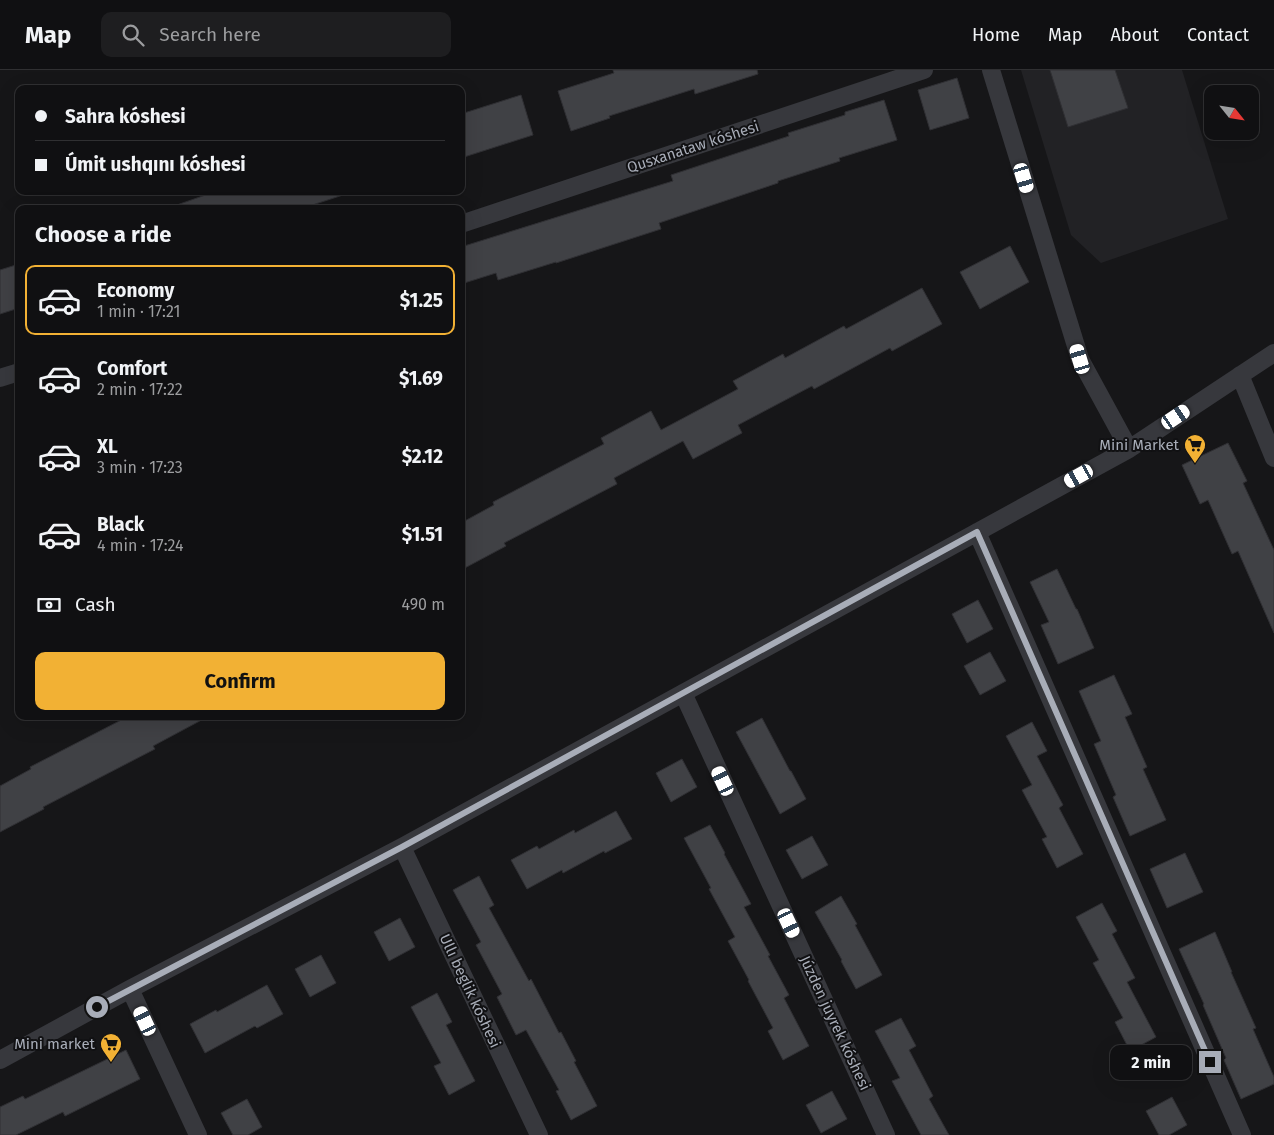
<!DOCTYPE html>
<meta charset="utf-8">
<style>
:root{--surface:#101012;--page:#1e1e20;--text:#f1f3f6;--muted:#9c9d9f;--line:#303032;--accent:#f2b134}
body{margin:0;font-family:"Fira Sans",sans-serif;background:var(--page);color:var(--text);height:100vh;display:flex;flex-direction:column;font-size:19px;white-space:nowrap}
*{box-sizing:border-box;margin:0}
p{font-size:16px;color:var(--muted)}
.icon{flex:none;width:28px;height:28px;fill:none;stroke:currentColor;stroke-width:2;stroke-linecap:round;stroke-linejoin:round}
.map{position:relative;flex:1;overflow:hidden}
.sheet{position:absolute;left:15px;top:135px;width:450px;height:515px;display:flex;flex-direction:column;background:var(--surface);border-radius:10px;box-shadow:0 5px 20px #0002,0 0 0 1px var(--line)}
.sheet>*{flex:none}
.guide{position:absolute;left:15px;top:15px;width:450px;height:110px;border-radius:10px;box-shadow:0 5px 20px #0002,0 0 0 1px var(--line);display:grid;align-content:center;height:110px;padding:0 20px;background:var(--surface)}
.needle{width:32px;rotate:120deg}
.fabs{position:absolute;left:1204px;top:15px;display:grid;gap:10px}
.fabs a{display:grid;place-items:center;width:55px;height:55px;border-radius:10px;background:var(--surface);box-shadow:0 5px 20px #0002,0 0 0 1px var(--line);font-size:25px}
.end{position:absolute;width:22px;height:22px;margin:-11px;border:6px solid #a8adb8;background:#111;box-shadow:0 0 0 2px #111}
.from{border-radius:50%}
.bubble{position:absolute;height:35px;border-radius:10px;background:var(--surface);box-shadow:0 5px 20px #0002,0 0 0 1px var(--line);font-size:16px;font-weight:700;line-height:35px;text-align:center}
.car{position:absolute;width:15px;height:30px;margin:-15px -8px;border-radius:6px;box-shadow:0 0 4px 1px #0007;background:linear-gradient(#fff 24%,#345 0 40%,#fff 0 76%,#345 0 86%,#fff 0)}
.guide b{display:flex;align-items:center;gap:18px;height:48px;font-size:19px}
.guide b+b{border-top:1px solid var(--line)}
.guide i{width:12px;height:12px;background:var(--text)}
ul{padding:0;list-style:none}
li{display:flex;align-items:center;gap:15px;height:70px;margin:0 10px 8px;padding:0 10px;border:2px solid transparent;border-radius:10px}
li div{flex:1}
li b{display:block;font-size:19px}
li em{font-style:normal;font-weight:700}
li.active{border-color:var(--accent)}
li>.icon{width:45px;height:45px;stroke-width:1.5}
h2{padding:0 20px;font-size:22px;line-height:60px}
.pay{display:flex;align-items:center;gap:12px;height:55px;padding:0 20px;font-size:19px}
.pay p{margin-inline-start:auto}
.primary-button{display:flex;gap:10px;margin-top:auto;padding:10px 20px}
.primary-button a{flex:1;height:58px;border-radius:10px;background:var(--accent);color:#111;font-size:20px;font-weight:700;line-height:58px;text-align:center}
header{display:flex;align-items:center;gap:30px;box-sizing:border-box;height:70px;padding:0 25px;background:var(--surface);border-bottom:1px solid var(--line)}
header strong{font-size:24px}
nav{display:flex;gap:28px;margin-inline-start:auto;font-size:18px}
.search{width:350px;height:45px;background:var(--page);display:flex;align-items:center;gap:12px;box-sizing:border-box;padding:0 18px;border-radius:10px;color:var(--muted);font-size:19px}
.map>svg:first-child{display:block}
.built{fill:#222225}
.building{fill:#404145;stroke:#303034}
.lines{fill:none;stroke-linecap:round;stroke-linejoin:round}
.minor{stroke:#37383d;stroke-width:18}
.route{stroke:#a8adb8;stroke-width:6}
.labels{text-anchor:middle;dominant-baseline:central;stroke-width:4;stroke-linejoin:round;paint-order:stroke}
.street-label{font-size:15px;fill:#a8adb8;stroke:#111113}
.poi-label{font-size:15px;fill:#a8adb8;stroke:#111113;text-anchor:end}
</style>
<header>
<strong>Map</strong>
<div class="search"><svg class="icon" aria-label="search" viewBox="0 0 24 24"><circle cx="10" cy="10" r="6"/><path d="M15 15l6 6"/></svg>Search here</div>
<nav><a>Home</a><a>Map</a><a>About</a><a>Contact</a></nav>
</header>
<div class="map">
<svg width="1274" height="1065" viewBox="0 0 1274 1065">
<rect width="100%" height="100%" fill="#161618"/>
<path class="built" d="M 1021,0 L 1182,0 L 1228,149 L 1101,193 L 1071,165 Z"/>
<path class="building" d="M 613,0 L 757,0 L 758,4 L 695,24 L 694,19 L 609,46 L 610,48 L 571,61 L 558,21 L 614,3 Z
M 1050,0 L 1115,0 L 1128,38 L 1068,57 Z
M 957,8 L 969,48 L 930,60 L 918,20 Z
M 521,25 L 533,65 L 461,88 L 461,44 Z
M 884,30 L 897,70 L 839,88 L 840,91 L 778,111 L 778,113 L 659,153 L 661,159 L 556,193 L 556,192 L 498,210 L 496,203 L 461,214 L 461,177 L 673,111 L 671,105 L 789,66 L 788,63 L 845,45 L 845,42 Z
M 217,121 L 342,121 L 343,125 L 300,139 L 175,139 L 174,136 Z
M 1010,176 L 1029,212 L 980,239 L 960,202 Z
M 19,194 L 19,238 L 0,244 L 0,200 Z
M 922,218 L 942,254 L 892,281 L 890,278 L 814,319 L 812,316 L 738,355 L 742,363 L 693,389 L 683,371 L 614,408 L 617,414 L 504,473 L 506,476 L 461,500 L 461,453 L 494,435 L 493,432 L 604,374 L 601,368 L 651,341 L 661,360 L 738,319 L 733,311 L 783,284 L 785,288 L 844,256 L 846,259 Z
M 1228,373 L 1247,411 L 1243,413 L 1274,480 L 1274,563 L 1238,481 L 1232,484 L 1208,430 L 1200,434 L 1182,395 Z
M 1057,499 L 1076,539 L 1077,539 L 1094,578 L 1058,594 L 1041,555 L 1049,552 L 1030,512 Z
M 978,530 L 993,559 L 967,573 L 952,544 Z
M 990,582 L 1006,611 L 980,625 L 964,596 Z
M 1114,605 L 1132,644 L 1125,647 L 1147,697 L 1143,699 L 1166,750 L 1130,766 L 1113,727 L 1116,725 L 1094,674 L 1101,671 L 1079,621 Z
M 129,646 L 209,646 L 153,676 L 155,679 L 43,737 L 44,739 L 0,762 L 0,716 L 31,699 L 30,697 Z
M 762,648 L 790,701 L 791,701 L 806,729 L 780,744 L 736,662 Z
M 1032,652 L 1047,681 L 1037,686 L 1063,735 L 1059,738 L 1083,784 L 1057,798 L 1042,769 L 1047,767 L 1022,720 L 1032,715 L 1006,666 Z
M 682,689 L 697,717 L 671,732 L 656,703 Z
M 616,741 L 632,769 L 605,783 L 604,781 L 563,803 L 562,800 L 527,819 L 511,790 L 537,776 L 539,779 L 574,760 L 575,763 Z
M 710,755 L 725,783 L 724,784 L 751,834 L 744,837 L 770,885 L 768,886 L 789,925 L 784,928 L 809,976 L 783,990 L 768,961 L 773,958 L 748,911 L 749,910 L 728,871 L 735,867 L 709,819 L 711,818 L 684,768 Z
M 812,766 L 828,795 L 802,809 L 786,780 Z
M 1185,783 L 1203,822 L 1167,838 L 1150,799 Z
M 479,806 L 494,835 L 489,838 L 529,911 L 531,909 L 559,963 L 561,962 L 576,991 L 574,992 L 597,1036 L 571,1050 L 556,1021 L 559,1020 L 526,960 L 516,965 L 497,927 L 502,924 L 476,875 L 481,872 L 453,820 Z
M 841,826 L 857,854 L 855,855 L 882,905 L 856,919 L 841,891 L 842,890 L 815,842 Z
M 1102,833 L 1117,861 L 1112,864 L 1135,908 L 1127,912 L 1156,967 L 1130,981 L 1115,952 L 1123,948 L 1093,893 L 1099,890 L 1076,847 Z
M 400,848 L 415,877 L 389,891 L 374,862 Z
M 1215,862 L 1232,902 L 1231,902 L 1256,958 L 1253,959 L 1274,1007 L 1274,1014 L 1241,1029 L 1224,990 L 1226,988 L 1203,935 L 1204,934 L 1179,879 Z
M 321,885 L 336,913 L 310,927 L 295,899 Z
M 267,915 L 283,944 L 257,958 L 255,956 L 205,983 L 190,954 L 216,940 L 217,942 Z
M 437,923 L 452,952 L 446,955 L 475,1011 L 449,1025 L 434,996 L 441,993 L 411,937 Z
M 901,948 L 916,976 L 909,980 L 933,1026 L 929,1029 L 949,1065 L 921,1065 L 892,1011 L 900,1008 L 875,961 Z
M 126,980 L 140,1009 L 65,1046 L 63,1042 L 16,1065 L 0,1065 L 0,1037 L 23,1026 L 25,1029 Z
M 832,1021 L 847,1049 L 821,1063 L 806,1035 Z
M 1172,1027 L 1187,1055 L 1169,1065 L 1159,1065 L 1146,1041 Z
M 247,1029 L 262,1057 L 248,1065 L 233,1065 L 221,1043 Z"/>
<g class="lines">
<path class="minor" d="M 991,0 L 1080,289 L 1129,379
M 461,154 L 924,0
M 1240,305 L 1274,388
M 0,308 L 19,302
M 977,462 L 1242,1065
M 683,623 L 886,1065
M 402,777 L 539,1065
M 130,919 L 198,1065
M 0,990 L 130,919 L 402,777 L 1129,379 L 1274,283"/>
</g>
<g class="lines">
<path class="route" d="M 97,937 L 402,777 L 977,462 L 1210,992"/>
</g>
<defs>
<g id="supermarket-pin" transform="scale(1.125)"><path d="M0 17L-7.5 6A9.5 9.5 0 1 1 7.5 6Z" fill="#f2b134" stroke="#111113"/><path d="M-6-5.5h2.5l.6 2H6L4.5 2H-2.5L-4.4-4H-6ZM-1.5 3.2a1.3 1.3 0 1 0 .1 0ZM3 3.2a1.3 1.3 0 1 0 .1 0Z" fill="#111"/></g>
</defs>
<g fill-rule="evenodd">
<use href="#supermarket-pin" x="1195" y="375"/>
<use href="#supermarket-pin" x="111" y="974"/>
</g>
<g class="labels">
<g class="street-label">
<text transform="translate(693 77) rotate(-18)">Qusxanataw kóshesi</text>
<text transform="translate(470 921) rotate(65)">Ullı beglik kóshesi</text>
<text transform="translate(835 953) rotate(65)">Júzden juyrek kóshesi</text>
</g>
<g class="poi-label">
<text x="1179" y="375">Mini Market</text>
<text x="95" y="974">Mini market</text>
</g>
</g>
</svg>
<div class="fabs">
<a><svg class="needle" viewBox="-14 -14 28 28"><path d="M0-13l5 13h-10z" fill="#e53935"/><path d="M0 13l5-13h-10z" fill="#9c9d9f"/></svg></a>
</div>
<i class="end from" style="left:97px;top:937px"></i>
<i class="end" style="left:1210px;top:992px"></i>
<div class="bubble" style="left:1110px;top:975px;width:82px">2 min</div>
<i class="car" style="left:1024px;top:108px;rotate:163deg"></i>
<i class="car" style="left:1080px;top:289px;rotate:343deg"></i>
<i class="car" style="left:1176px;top:347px;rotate:56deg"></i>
<i class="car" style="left:1079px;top:406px;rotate:241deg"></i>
<i class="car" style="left:723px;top:711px;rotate:335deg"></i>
<i class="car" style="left:789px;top:853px;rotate:155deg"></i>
<i class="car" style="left:145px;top:951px;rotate:335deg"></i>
<div class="guide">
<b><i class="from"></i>Sahra kóshesi</b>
<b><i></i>Úmit ushqını kóshesi</b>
</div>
<section class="sheet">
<h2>Choose a ride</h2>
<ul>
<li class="active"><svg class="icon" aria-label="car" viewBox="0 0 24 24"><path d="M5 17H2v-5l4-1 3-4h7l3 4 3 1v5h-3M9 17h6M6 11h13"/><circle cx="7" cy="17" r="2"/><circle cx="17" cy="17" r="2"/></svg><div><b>Economy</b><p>1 min · 17:21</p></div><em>$1.25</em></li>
<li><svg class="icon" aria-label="car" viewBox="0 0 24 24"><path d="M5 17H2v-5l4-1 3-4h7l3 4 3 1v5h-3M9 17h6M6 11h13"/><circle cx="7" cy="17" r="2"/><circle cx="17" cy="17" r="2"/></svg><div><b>Comfort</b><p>2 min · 17:22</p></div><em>$1.69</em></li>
<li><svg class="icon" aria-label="car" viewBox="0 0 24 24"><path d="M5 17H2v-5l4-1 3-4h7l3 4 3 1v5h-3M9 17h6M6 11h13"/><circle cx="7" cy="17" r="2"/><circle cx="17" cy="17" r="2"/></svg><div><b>XL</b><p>3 min · 17:23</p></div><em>$2.12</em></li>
<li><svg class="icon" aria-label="car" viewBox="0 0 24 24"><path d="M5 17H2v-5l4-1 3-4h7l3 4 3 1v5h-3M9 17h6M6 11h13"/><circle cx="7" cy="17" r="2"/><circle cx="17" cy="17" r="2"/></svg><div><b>Black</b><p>4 min · 17:24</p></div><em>$1.51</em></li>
</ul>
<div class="pay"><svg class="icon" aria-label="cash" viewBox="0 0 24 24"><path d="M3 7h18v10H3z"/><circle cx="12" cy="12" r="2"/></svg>Cash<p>490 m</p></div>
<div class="primary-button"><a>Confirm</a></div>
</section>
</div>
